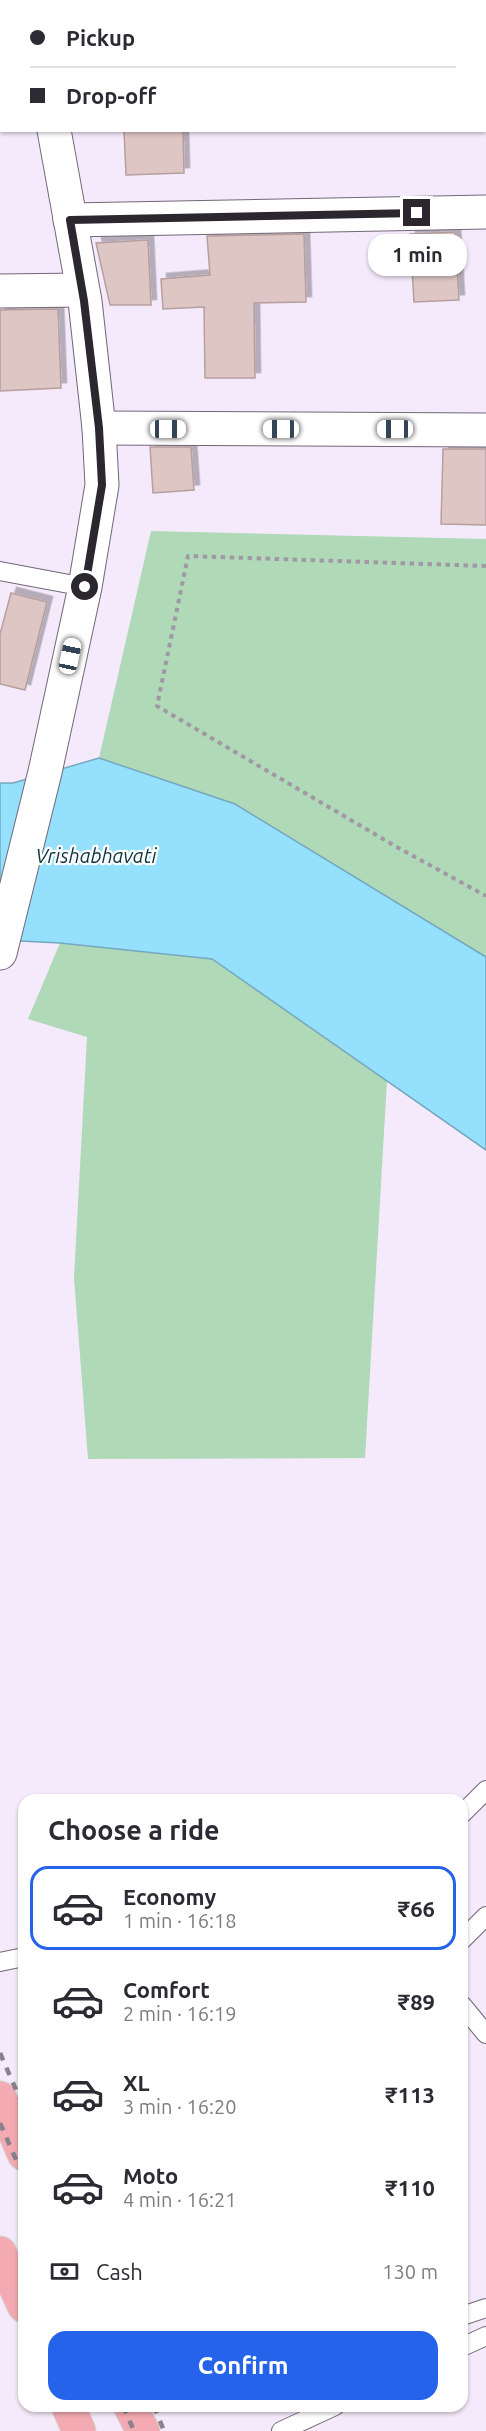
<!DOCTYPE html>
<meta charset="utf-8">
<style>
:root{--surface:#fff;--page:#f2f2f3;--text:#2b2b33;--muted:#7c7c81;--line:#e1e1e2;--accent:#2563eb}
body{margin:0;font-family:Ubuntu,sans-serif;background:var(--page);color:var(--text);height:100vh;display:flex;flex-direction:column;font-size:22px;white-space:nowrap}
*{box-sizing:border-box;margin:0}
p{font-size:20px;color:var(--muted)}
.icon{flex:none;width:33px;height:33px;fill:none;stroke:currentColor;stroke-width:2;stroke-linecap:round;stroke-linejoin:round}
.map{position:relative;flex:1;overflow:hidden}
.sheet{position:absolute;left:18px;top:1794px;width:450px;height:618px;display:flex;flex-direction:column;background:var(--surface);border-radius:18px;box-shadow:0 2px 4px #0004}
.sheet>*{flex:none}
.banner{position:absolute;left:0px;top:0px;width:486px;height:132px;box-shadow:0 2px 4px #0004;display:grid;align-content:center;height:132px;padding:0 30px;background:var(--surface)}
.end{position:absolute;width:27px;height:27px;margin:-14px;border:8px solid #2c272e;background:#fff;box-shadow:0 0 0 3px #fff}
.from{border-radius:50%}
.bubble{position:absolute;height:42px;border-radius:18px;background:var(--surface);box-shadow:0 2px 4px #0004;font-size:20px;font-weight:600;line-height:42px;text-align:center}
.car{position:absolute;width:18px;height:36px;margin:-18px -9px;border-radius:8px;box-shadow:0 0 4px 2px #0007;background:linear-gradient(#fff 24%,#345 0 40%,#fff 0 76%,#345 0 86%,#fff 0)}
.banner b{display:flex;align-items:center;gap:21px;height:57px;font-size:22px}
.banner b+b{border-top:2px solid var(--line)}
.banner i{width:15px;height:15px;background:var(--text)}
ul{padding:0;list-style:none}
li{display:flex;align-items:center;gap:18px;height:84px;margin:0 12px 9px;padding:0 18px;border:3px solid transparent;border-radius:18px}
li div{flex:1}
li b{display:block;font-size:22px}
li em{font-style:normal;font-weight:600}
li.current{border-color:var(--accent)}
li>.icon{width:54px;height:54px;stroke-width:1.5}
h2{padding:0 30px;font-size:27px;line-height:72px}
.pay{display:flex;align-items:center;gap:15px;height:66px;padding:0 30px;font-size:22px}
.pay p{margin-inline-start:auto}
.action{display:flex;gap:12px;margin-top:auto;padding:12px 30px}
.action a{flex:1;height:69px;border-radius:18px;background:var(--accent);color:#fff;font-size:24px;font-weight:600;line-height:69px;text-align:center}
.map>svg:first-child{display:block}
.green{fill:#b0d9b8}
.water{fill:#94e0fd;stroke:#75a8bf;stroke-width:1.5}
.building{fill:#ddc6c4;stroke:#b69f9e;stroke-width:1.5;filter:url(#shadow)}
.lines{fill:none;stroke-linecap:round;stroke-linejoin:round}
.lane-casing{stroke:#726776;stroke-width:20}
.street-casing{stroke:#726776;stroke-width:35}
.secondary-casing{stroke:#726776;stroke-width:35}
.highway-casing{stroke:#d5d4d5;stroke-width:35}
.path{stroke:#a098a5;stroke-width:4;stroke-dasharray:4.5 4.5;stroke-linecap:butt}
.lane{stroke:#fff;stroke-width:18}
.street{stroke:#fff;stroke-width:33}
.secondary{stroke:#fff;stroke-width:33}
.highway{stroke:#f3aab2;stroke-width:33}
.rail{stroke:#89828d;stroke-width:4.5;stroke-dasharray:8 8;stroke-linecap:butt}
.route{stroke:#2c272e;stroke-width:8}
.labels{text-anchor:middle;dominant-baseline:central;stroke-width:4.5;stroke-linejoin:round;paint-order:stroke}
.water-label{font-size:20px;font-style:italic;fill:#0e323e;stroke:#fff}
</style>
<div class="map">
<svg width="486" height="2431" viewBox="0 0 486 2431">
<defs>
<filter id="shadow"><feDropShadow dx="5.5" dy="-5.5" stdDeviation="0" flood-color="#0004"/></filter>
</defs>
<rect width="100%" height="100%" fill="#f5eafb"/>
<path class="green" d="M 151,531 L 486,539 L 486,957 L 235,804 L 99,758 Z
M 60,943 L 212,959 L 387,1081 L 365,1458 L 88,1459 L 74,1278 L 87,1037 L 28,1019 Z"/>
<path class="water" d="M 99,758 L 235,804 L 486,957 L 486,1150 L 212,959 L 60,943 L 0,940 L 0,783 L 13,783 Z"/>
<path class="building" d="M 124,130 L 183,130 L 184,173 L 126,175 Z
M 455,232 L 459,300 L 414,302 L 410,234 Z
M 304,234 L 306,302 L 254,303 L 255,378 L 205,378 L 204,307 L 163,309 L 161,279 L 210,275 L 207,236 Z
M 148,240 L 151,305 L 110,305 L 96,243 Z
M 58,309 L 61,388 L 0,391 L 0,310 Z
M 150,447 L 191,447 L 194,490 L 153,493 Z
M 443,449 L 486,449 L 486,525 L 441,524 Z
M 11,593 L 47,602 L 25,690 L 0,684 L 0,634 Z"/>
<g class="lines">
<g class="lane-casing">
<path id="lane" d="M 0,571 L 85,587
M 462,1814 L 486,1790
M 462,1940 L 486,1916
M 0,1962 L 24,1957
M 462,2005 L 486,2034
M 462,2316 L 486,2308
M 462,2347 L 486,2336
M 281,2431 L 335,2406"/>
</g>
<g class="street-casing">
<path id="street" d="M 0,96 L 2,96
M 70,220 L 486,212
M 0,291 L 82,290
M 99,428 L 486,430"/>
</g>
<g class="secondary-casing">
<path id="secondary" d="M 26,0 L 26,2
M 0,953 L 45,772 L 85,587 L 102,485 L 99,428 L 85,301 L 54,130"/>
</g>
<g class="highway-casing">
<path id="highway" d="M 0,2098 L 24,2154
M 0,2253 L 24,2306
M 68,2406 L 79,2431
M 130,2406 L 143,2431"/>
</g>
<path class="path" d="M 486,566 L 188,556 L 157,706 L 395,846 L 486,896"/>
<use href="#lane" class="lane"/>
<use href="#street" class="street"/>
<use href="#secondary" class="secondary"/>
<use href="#highway" class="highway"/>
<path class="rail" d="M 0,2053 L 24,2108
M 0,2123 L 24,2178
M 123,2406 L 134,2431
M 154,2406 L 164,2431"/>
</g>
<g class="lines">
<path class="route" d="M 85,587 L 102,485 L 99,428 L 84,301 L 70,220 L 417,213"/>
</g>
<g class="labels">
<g class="water-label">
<text x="96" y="855">Vrishabhavati</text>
</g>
</g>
</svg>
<i class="end from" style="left:85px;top:587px"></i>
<i class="end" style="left:417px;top:213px"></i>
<div class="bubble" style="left:368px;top:234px;width:99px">1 min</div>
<i class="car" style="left:168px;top:429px;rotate:90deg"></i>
<i class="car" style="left:281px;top:429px;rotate:270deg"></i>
<i class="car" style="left:395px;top:429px;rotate:270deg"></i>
<i class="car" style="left:70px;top:656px;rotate:12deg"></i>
<div class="banner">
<b><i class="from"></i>Pickup</b>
<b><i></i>Drop-off</b>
</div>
<section class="sheet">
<h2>Choose a ride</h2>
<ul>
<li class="current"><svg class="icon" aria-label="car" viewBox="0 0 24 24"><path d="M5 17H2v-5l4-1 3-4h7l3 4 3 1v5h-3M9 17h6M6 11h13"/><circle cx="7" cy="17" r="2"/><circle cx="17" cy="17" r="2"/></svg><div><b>Economy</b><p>1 min · 16:18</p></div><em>₹66</em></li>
<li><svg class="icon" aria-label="car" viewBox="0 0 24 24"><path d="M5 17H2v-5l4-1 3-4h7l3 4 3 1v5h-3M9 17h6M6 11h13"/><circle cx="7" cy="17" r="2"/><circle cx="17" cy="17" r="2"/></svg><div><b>Comfort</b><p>2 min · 16:19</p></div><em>₹89</em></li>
<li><svg class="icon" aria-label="car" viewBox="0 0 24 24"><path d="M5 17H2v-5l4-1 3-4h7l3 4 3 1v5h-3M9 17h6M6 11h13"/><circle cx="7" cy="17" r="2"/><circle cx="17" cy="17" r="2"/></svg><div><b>XL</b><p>3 min · 16:20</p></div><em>₹113</em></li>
<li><svg class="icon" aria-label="car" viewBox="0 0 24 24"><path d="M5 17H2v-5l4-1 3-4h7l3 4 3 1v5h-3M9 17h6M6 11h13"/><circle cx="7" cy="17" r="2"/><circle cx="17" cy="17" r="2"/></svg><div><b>Moto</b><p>4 min · 16:21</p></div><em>₹110</em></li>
</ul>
<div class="pay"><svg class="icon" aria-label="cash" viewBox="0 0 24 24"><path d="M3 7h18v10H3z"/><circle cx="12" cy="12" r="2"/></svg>Cash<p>130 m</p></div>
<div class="action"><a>Confirm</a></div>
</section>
</div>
